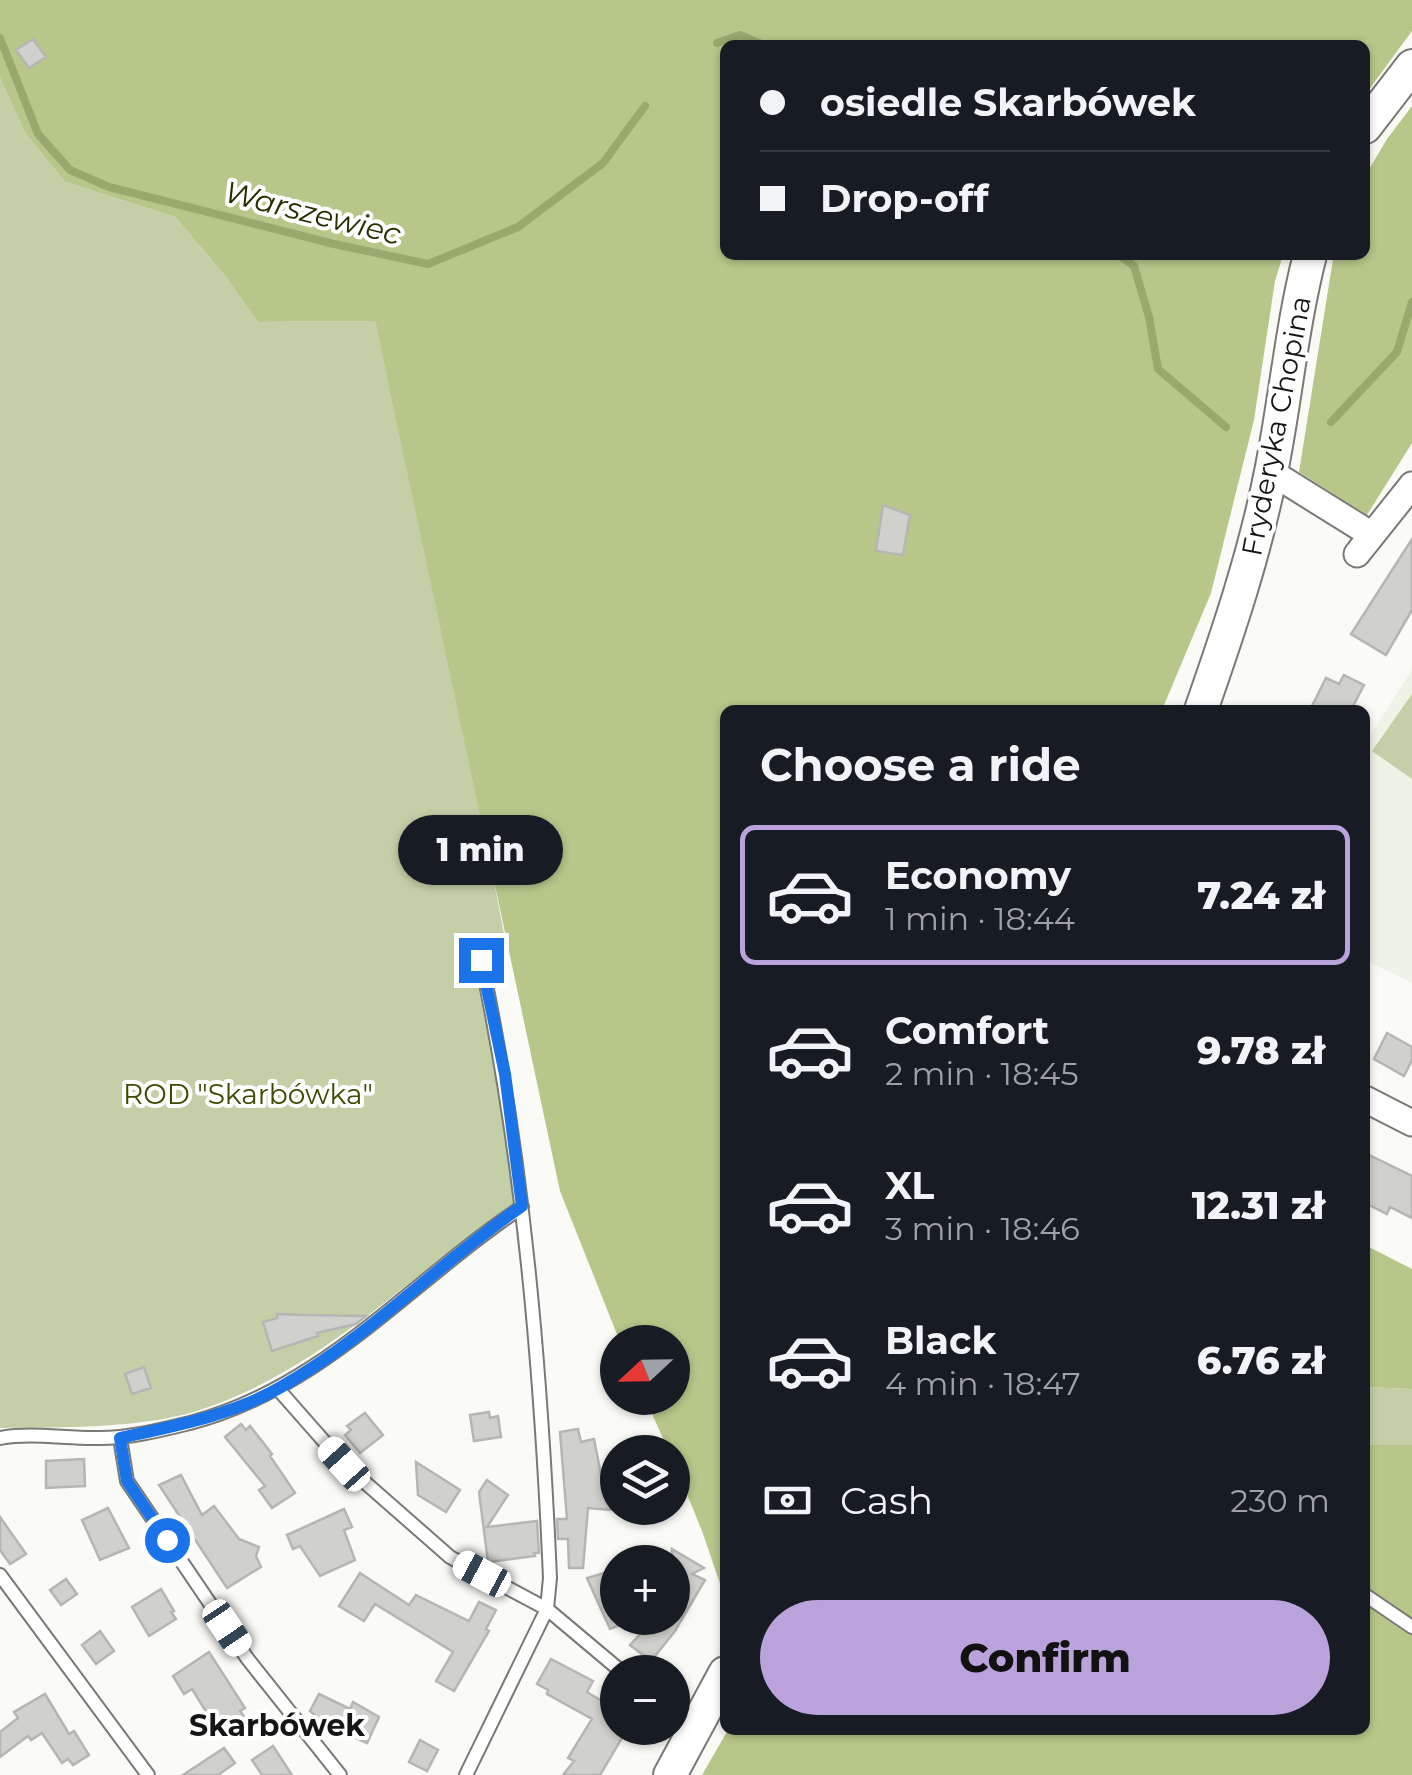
<!DOCTYPE html>
<meta charset="utf-8">
<style>
:root{--surface:#171b24;--page:#20242c;--text:#f1f3f6;--muted:#9ea1a6;--line:#363941;--accent:#baa3db}
body{margin:0;font-family:Montserrat,sans-serif;background:var(--page);color:var(--text);height:100vh;display:flex;flex-direction:column;font-size:38px;white-space:nowrap}
*{box-sizing:border-box;margin:0}
p{font-size:32px;color:var(--muted)}
.icon{flex:none;width:55px;height:55px;fill:none;stroke:currentColor;stroke-width:2;stroke-linecap:round;stroke-linejoin:round}
.map{position:relative;flex:1;overflow:hidden}
.sheet{position:absolute;left:720px;top:705px;width:650px;height:1030px;display:flex;flex-direction:column;background:var(--surface);border-radius:15px;box-shadow:0 2px 8px #0004}
.sheet>*{flex:none}
.banner{position:absolute;left:720px;top:40px;width:650px;height:220px;border-radius:15px;box-shadow:0 2px 8px #0004;display:grid;align-content:center;height:220px;padding:0 40px;background:var(--surface)}
.needle{width:65px;rotate:248deg}
.buttons{position:absolute;left:600px;top:1325px;display:grid;gap:20px}
.buttons a{display:grid;place-items:center;width:90px;height:90px;border-radius:50%;background:var(--surface);box-shadow:0 2px 8px #0004;font-size:50px}
.end{position:absolute;width:45px;height:45px;margin:-22px;border:12px solid #1a73e8;background:#fff;box-shadow:0 0 0 5px #fff}
.from{border-radius:50%}
.bubble{position:absolute;height:70px;border-radius:35px;background:var(--surface);box-shadow:0 2px 8px #0004;font-size:32px;font-weight:800;line-height:70px;text-align:center}
.car{position:absolute;width:30px;height:60px;margin:-30px -15px;border-radius:12px;box-shadow:0 0 8px 2px #0007;background:linear-gradient(#fff 24%,#345 0 40%,#fff 0 76%,#345 0 86%,#fff 0)}
.banner b{display:flex;align-items:center;gap:35px;height:95px;font-size:38px}
.banner b+b{border-top:2px solid var(--line)}
.banner i{width:25px;height:25px;background:var(--text)}
ul{padding:0;list-style:none}
li{display:flex;align-items:center;gap:30px;height:140px;margin:0 20px 15px;padding:0 20px;border:5px solid transparent;border-radius:15px}
li div{flex:1}
li b{display:block;font-size:38px}
li em{font-style:normal;font-weight:800}
li.current{border-color:var(--accent)}
li>.icon{width:90px;height:90px;stroke-width:1.5}
h2{padding:0 40px;font-size:45px;line-height:120px}
.pay{display:flex;align-items:center;gap:25px;height:110px;padding:0 40px;font-size:38px}
.pay p{margin-inline-start:auto}
.cta{display:flex;gap:20px;margin-top:auto;padding:20px 40px}
.cta a{flex:1;height:115px;border-radius:60px;background:var(--accent);color:#111;font-size:40px;font-weight:800;line-height:115px;text-align:center}
.map>svg:first-child{display:block}
.built{fill:#eff2e7}
.green{fill:#c4cfa7}
.forest{fill:#b7c78a}
.lines{fill:none;stroke-linecap:round;stroke-linejoin:round}
.stream{stroke:#99a86d;stroke-width:8}
.building{fill:#d0d1cd;stroke:#b5b6b3;stroke-width:2.5}
.service-casing{stroke:#797a76;stroke-width:16}
.minor-casing{stroke:#797a76;stroke-width:29}
.tertiary-casing{stroke:#797a76;stroke-width:36}
.service{stroke:#fff;stroke-width:12}
.minor{stroke:#fff;stroke-width:25}
.tertiary{stroke:#fff;stroke-width:32}
.route{stroke:#1a73e8;stroke-width:12}
.labels{text-anchor:middle;dominant-baseline:central;stroke-width:8;stroke-linejoin:round;paint-order:stroke}
.street-label{font-size:28px;fill:#151614;stroke:#fff}
.park-label{font-size:28px;fill:#3e4a01;stroke:#fff}
.water-label{font-size:30px;font-style:italic;fill:#262e00;stroke:#fff}
.neighbourhood-label{font-size:30px;font-weight:bold;fill:#151614;stroke:#fff}
</style>
<div class="map">
<svg width="1412" height="1775" viewBox="0 0 1412 1775">
<rect width="100%" height="100%" fill="#fafbf7"/>
<path class="built" d="M 1412,669 L 1412,983 L 1365,960 L 1365,744 Z"/>
<path class="green" d="M 0,78 L 25,133 L 65,182 L 175,217 L 222,272 L 258,322 L 375,321 L 472,766 L 508,955 L 473,963 L 497,1076 L 514,1203 C 409,1276 321,1371 197,1411 C 138,1429 62,1427 0,1428 Z
M 1412,694 L 1412,779 L 1372,751 Z
M 1365,1387 L 1412,1389 L 1412,1445 L 1365,1445 Z"/>
<path class="forest" d="M 0,0 L 1412,0 L 1412,31 L 1365,95 L 1365,45 L 725,45 L 725,255 L 1283,255 L 1275,281 L 1254,420 L 1211,593 L 1162,710 L 725,710 L 725,1598 L 702,1531 L 673,1460 L 672,1452 L 669,1452 L 645,1398 L 672,1398 L 672,1342 L 620,1342 L 560,1191 L 375,321 L 258,322 L 222,272 L 175,217 L 65,182 L 25,133 L 0,78 Z
M 1412,106 L 1412,443 L 1367,515 L 1299,472 L 1333,259 L 1334,255 L 1365,255 L 1365,176 L 1387,139 Z
M 1365,1245 L 1412,1269 L 1412,1389 L 1365,1387 Z
M 1365,1445 L 1412,1445 L 1412,1775 L 702,1775 L 728,1730 L 1365,1730 Z"/>
<g class="lines">
<path class="stream" d="M 0,38 L 38,134 L 70,170 L 109,187 L 334,244 L 428,264 L 518,227 L 603,163 L 645,106
M 717,43 L 740,35 L 764,45
M 1119,255 L 1134,266 L 1149,317 L 1158,369 L 1226,427
M 1331,422 L 1397,352 L 1412,302"/>
</g>
<path class="building" d="M 33,39 L 46,57 L 29,68 L 16,50 Z
M 883,505 L 910,515 L 903,555 L 876,551 Z
M 1412,539 L 1412,610 L 1386,655 L 1351,634 Z
M 1344,675 L 1364,685 L 1351,710 L 1310,710 L 1326,678 L 1339,684 Z
M 1387,1033 L 1412,1047 L 1412,1060 L 1404,1076 L 1374,1059 Z
M 1365,1153 L 1412,1176 L 1412,1218 L 1390,1207 L 1387,1214 L 1365,1203 Z
M 277,1314 L 305,1315 L 366,1316 L 356,1324 L 317,1333 L 318,1336 L 272,1351 L 263,1322 L 277,1318 Z
M 144,1367 L 151,1388 L 132,1394 L 125,1374 Z
M 489,1412 L 490,1418 L 498,1416 L 501,1437 L 474,1441 L 470,1415 Z
M 365,1413 L 383,1435 L 360,1453 L 345,1435 L 351,1430 L 347,1426 Z
M 241,1424 L 246,1430 L 250,1426 L 272,1454 L 270,1456 L 295,1493 L 272,1508 L 259,1490 L 265,1486 L 225,1437 Z
M 578,1429 L 581,1442 L 594,1439 L 603,1485 L 611,1485 L 610,1510 L 588,1508 L 583,1568 L 569,1568 L 568,1539 L 558,1539 L 557,1519 L 567,1519 L 560,1432 Z
M 84,1459 L 85,1486 L 46,1488 L 46,1461 Z
M 416,1462 L 460,1490 L 446,1512 L 418,1495 Z
M 181,1475 L 202,1515 L 214,1506 L 239,1539 L 259,1547 L 256,1556 L 261,1567 L 227,1588 L 159,1485 Z
M 487,1480 L 508,1495 L 487,1527 L 537,1521 L 539,1553 L 534,1553 L 535,1556 L 488,1562 L 479,1492 Z
M 108,1508 L 129,1548 L 100,1560 L 82,1520 Z
M 344,1509 L 352,1527 L 344,1530 L 355,1560 L 320,1576 L 300,1546 L 293,1549 L 287,1535 Z
M 0,1517 L 26,1554 L 10,1564 L 0,1550 Z
M 672,1549 L 704,1568 L 692,1574 L 705,1580 L 675,1631 L 651,1661 L 630,1645 L 655,1618 L 672,1618 Z
M 618,1569 L 618,1618 L 623,1618 L 625,1623 L 610,1629 L 587,1578 Z
M 360,1573 L 409,1605 L 416,1595 L 469,1621 L 479,1602 L 496,1610 L 486,1629 L 489,1631 L 454,1691 L 436,1681 L 453,1652 L 375,1604 L 364,1621 L 339,1606 Z
M 66,1579 L 77,1594 L 61,1605 L 50,1590 Z
M 161,1589 L 174,1611 L 171,1612 L 176,1619 L 149,1636 L 132,1607 Z
M 100,1631 L 114,1651 L 96,1664 L 82,1645 Z
M 209,1652 L 245,1708 L 240,1711 L 245,1718 L 220,1734 L 192,1689 L 184,1694 L 173,1676 Z
M 551,1659 L 593,1681 L 587,1692 L 618,1711 L 618,1728 L 628,1728 L 600,1775 L 563,1775 L 574,1761 L 568,1758 L 592,1719 L 547,1694 L 548,1690 L 537,1684 Z
M 45,1694 L 69,1734 L 74,1731 L 89,1755 L 73,1765 L 68,1759 L 62,1763 L 42,1733 L 31,1740 L 28,1736 L 0,1757 L 0,1732 L 18,1718 L 14,1712 Z
M 319,1694 L 350,1709 L 353,1702 L 379,1717 L 367,1743 L 334,1728 L 332,1732 L 314,1724 L 317,1717 L 310,1711 Z
M 420,1740 L 438,1750 L 427,1771 L 409,1762 Z
M 273,1746 L 292,1775 L 262,1775 L 252,1760 Z
M 224,1748 L 235,1763 L 218,1775 L 183,1775 Z"/>
<g class="lines">
<g class="service-casing">
<path id="service" d="M 278,1389 L 344,1464 L 450,1557 L 547,1609 L 622,1672
M 0,1438 C 33,1432 66,1439 100,1438 C 130,1438 161,1430 190,1423 C 324,1388 411,1281 522,1207
M 120,1438 L 127,1481 L 247,1658 L 340,1775
M 0,1575 L 148,1775
M 1365,1595 L 1412,1627
M 672,1716 L 691,1735
M 466,1775 L 547,1609 L 550,1578 C 541,1370 524,1163 481,960"/>
</g>
<g class="minor-casing">
<path id="minor" d="M 1271,472 L 1372,535
M 1357,554 L 1412,485
M 1365,1099 L 1412,1123"/>
</g>
<g class="tertiary-casing">
<path id="tertiary" d="M 1365,127 L 1412,66
M 1201,710 C 1229,630 1256,550 1272,467 C 1286,396 1292,325 1310,255
M 670,1775 L 725,1673"/>
</g>
<use href="#service" class="service"/>
<use href="#minor" class="minor"/>
<use href="#tertiary" class="tertiary"/>
</g>
<g class="lines">
<path class="route" d="M 167,1540 L 127,1481 L 120,1438 C 174,1426 233,1415 281,1387 C 369,1337 439,1263 522,1206 L 505,1074 L 481,960"/>
</g>
<g class="labels">
<g class="street-label">
<text transform="translate(1276 426) rotate(-79)">Fryderyka Chopina</text>
</g>
<g class="park-label">
<text x="248" y="1094">ROD "Skarbówka"</text>
</g>
<g class="water-label">
<text transform="translate(313 213) rotate(14)">Warszewiec</text>
</g>
<g class="neighbourhood-label">
<text x="277" y="1725">Skarbówek</text>
</g>
</g>
</svg>
<div class="buttons">
<a><svg class="needle" viewBox="-14 -14 28 28"><path d="M0-13l5 13h-10z" fill="#e53935"/><path d="M0 13l5-13h-10z" fill="#9ea1a6"/></svg></a>
<a><svg class="icon" aria-label="layers" viewBox="0 0 24 24"><path d="M12 4l9 5-9 5-9-5zM3 14l9 5 9-5"/></svg></a>
<a>+</a>
<a>−</a>
</div>
<i class="end from" style="left:167px;top:1540px"></i>
<i class="end" style="left:481px;top:960px"></i>
<div class="bubble" style="left:398px;top:815px;width:165px">1 min</div>
<i class="car" style="left:344px;top:1464px;rotate:318deg"></i>
<i class="car" style="left:482px;top:1574px;rotate:298deg"></i>
<i class="car" style="left:227px;top:1628px;rotate:146deg"></i>
<div class="banner">
<b><i class="from"></i>osiedle Skarbówek</b>
<b><i></i>Drop-off</b>
</div>
<section class="sheet">
<h2>Choose a ride</h2>
<ul>
<li class="current"><svg class="icon" aria-label="car" viewBox="0 0 24 24"><path d="M5 17H2v-5l4-1 3-4h7l3 4 3 1v5h-3M9 17h6M6 11h13"/><circle cx="7" cy="17" r="2"/><circle cx="17" cy="17" r="2"/></svg><div><b>Economy</b><p>1 min · 18:44</p></div><em>7.24 zł</em></li>
<li><svg class="icon" aria-label="car" viewBox="0 0 24 24"><path d="M5 17H2v-5l4-1 3-4h7l3 4 3 1v5h-3M9 17h6M6 11h13"/><circle cx="7" cy="17" r="2"/><circle cx="17" cy="17" r="2"/></svg><div><b>Comfort</b><p>2 min · 18:45</p></div><em>9.78 zł</em></li>
<li><svg class="icon" aria-label="car" viewBox="0 0 24 24"><path d="M5 17H2v-5l4-1 3-4h7l3 4 3 1v5h-3M9 17h6M6 11h13"/><circle cx="7" cy="17" r="2"/><circle cx="17" cy="17" r="2"/></svg><div><b>XL</b><p>3 min · 18:46</p></div><em>12.31 zł</em></li>
<li><svg class="icon" aria-label="car" viewBox="0 0 24 24"><path d="M5 17H2v-5l4-1 3-4h7l3 4 3 1v5h-3M9 17h6M6 11h13"/><circle cx="7" cy="17" r="2"/><circle cx="17" cy="17" r="2"/></svg><div><b>Black</b><p>4 min · 18:47</p></div><em>6.76 zł</em></li>
</ul>
<div class="pay"><svg class="icon" aria-label="cash" viewBox="0 0 24 24"><path d="M3 7h18v10H3z"/><circle cx="12" cy="12" r="2"/></svg>Cash<p>230 m</p></div>
<div class="cta"><a>Confirm</a></div>
</section>
</div>
